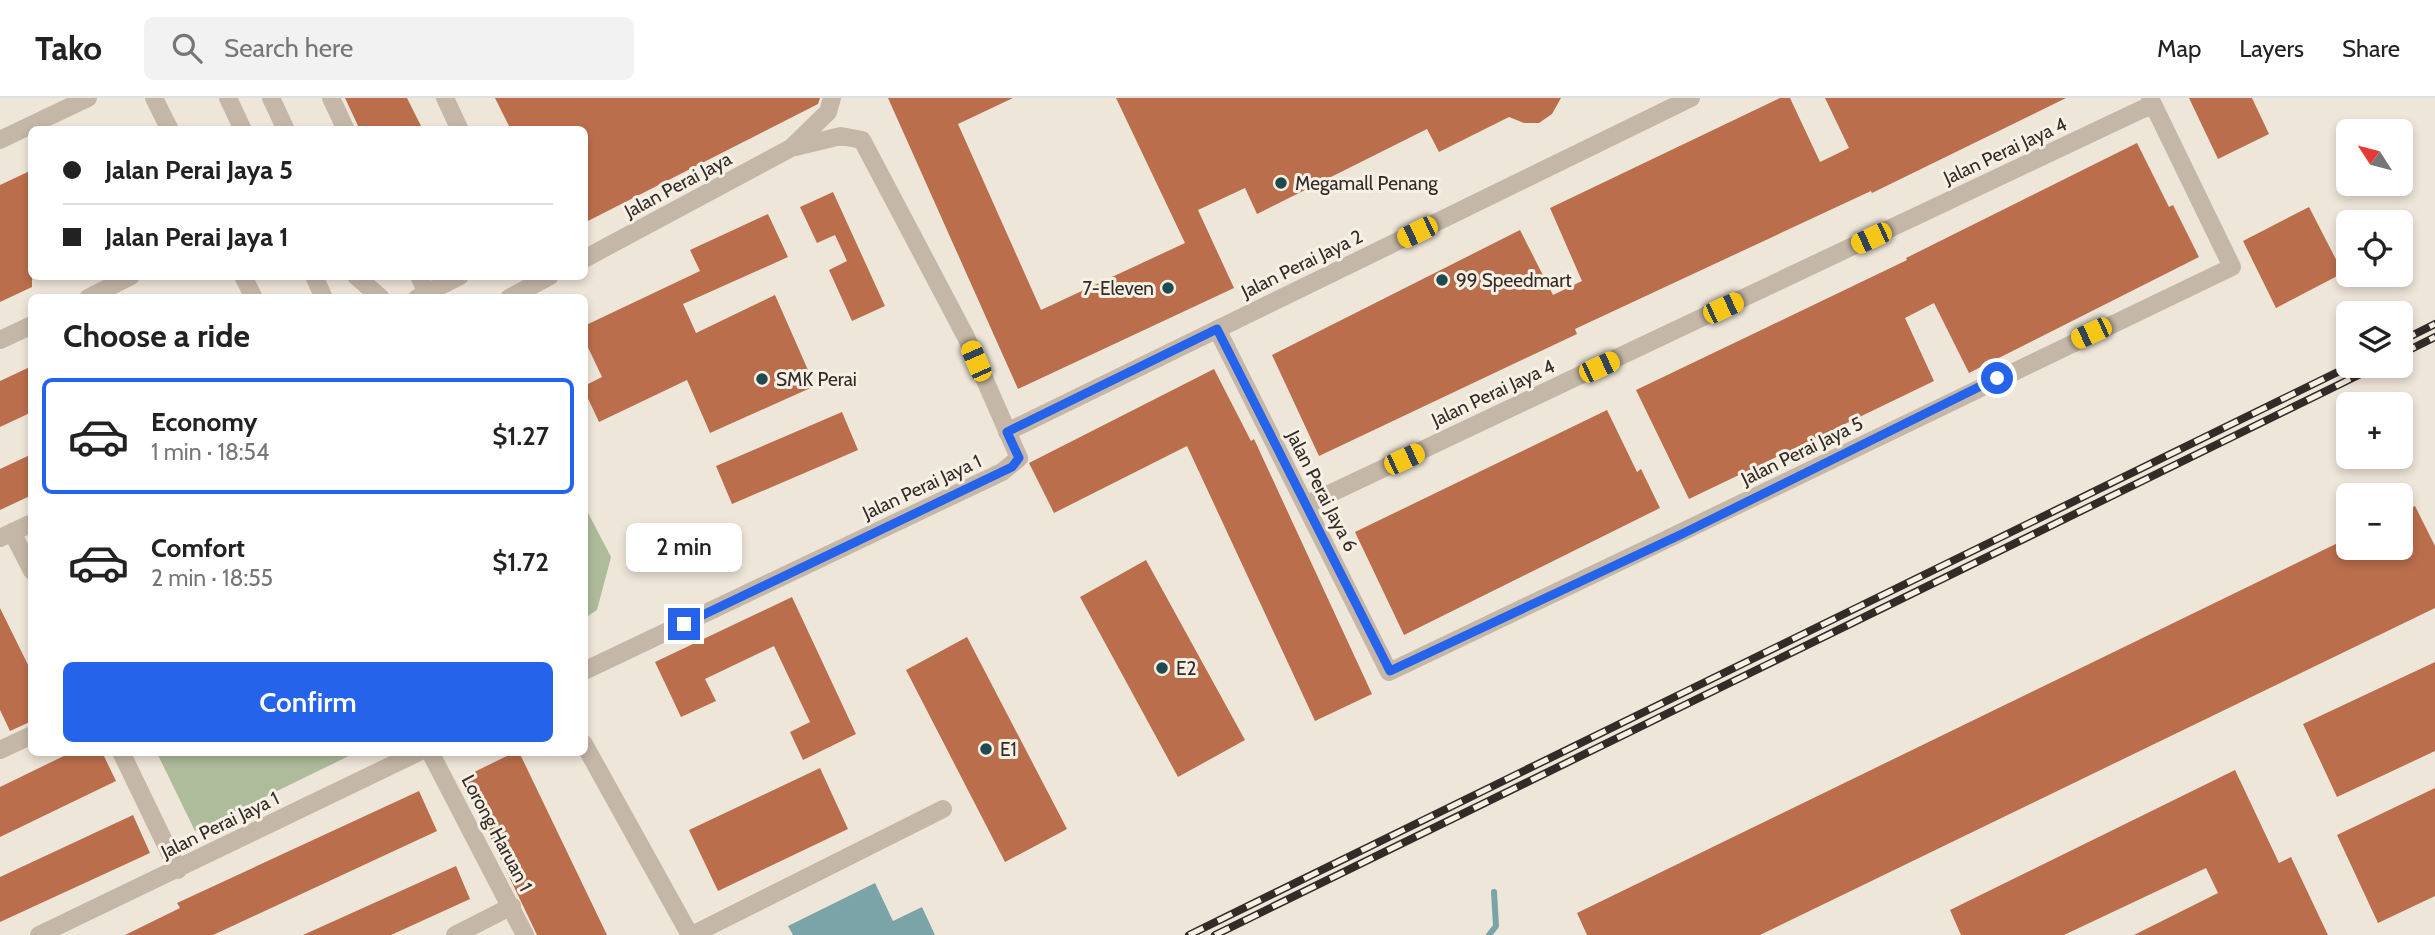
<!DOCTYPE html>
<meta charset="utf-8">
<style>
:root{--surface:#fff;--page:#f2f2f2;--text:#222;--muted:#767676;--line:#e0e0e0;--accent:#2563eb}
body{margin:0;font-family:Cabin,sans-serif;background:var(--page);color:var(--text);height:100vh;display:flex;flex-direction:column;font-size:26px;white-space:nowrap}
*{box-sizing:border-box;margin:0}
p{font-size:23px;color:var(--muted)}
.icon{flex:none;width:38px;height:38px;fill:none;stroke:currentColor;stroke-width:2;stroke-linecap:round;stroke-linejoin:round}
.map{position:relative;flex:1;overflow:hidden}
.panel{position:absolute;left:28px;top:196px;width:560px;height:462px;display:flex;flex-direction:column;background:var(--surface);border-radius:10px;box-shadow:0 4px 10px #0003}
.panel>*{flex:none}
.hud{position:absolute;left:28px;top:28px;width:560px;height:154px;border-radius:10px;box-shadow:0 4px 10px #0003;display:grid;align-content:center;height:154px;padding:0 35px;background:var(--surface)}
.needle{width:46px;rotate:306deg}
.controls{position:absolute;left:2336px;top:21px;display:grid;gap:14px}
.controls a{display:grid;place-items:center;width:77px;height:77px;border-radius:10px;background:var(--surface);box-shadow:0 4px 10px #0003;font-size:35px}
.end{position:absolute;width:32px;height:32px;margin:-16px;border:9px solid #2563eb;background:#fff;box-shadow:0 0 0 4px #fff}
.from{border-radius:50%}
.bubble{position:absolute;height:49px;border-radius:10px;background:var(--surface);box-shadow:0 4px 10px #0003;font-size:23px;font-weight:600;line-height:49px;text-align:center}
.car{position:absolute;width:21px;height:42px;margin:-21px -10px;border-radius:9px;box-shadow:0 0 5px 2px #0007;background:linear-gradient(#f5c518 24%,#345 0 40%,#f5c518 0 76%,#345 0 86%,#f5c518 0)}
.hud b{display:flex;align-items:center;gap:24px;height:66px;font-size:26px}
.hud b+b{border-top:2px solid var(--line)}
.hud i{width:18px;height:18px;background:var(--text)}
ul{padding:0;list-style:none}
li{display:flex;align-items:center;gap:21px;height:116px;margin:0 14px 10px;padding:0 21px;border:4px solid transparent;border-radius:10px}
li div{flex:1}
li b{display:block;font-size:26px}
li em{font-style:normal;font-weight:600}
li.selected{border-color:var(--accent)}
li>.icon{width:63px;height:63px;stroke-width:1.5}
h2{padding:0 35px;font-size:32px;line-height:84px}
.action{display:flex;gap:14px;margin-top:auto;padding:14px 35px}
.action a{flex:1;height:80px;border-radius:10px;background:var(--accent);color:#fff;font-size:28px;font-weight:600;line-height:80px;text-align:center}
header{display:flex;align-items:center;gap:42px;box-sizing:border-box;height:98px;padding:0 35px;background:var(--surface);border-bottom:2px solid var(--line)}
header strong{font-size:33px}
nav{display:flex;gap:38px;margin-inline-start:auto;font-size:24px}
.search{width:490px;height:63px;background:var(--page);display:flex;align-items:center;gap:18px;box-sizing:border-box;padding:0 24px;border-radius:10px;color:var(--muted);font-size:26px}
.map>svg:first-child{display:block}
.green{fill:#afbc9b}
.water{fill:#7ba4a9}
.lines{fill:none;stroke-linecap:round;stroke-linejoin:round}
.stream{stroke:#7ba4a9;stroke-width:6}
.building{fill:#bb6e4c}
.minor{stroke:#c5b7a7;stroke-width:18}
.rail-casing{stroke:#332b27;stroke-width:8}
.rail{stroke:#f7f0e5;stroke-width:5;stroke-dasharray:16;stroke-linecap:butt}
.route{stroke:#2563eb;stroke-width:9}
.poi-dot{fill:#204a50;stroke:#f7f0e5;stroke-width:2.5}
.labels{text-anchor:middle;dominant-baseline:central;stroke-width:6;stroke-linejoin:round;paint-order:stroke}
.street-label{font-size:19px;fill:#332b27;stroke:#f7f0e5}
.poi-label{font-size:19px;fill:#332b27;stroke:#f7f0e5;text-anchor:start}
</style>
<header>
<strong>Tako</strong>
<div class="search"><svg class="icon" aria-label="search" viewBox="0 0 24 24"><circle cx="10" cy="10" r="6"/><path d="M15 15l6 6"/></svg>Search here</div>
<nav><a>Map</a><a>Layers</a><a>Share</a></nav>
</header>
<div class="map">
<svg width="2435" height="837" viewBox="0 0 2435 837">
<rect width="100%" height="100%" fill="#efe6da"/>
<path class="green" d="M 585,409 L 611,459 L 597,512 L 585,520 Z
M 157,655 L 355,655 L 195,733 Z"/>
<path class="water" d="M 875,785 L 893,823 L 922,809 L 935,837 L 793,837 L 788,828 Z"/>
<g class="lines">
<path class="stream" d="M 1489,837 L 1496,828 L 1494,794"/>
</g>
<path class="building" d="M 345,0 L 407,0 L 423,32 L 360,32 Z
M 495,0 L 820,0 L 818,6 L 584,125 L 584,32 L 511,32 Z
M 888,0 L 1013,0 L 958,26 L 1041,212 L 1185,145 L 1116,0 L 1561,0 L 1552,16 L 1539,25 L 1524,25 L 1509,19 L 1439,54 L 1427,31 L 1257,116 L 1245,90 L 1198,112 L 1234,190 L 1018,291 Z
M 1780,0 L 1790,0 L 1820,64 L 1849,50 L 1825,0 L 2066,0 L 1872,95 L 1871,93 L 1575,231 L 1577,236 L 1319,358 L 1272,257 L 1520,132 L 1553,197 L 1582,183 L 1550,110 Z
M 2189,0 L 2252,0 L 2269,36 L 2218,61 Z
M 2137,45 L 2169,109 L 2173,107 L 2199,159 L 1969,275 L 1934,205 L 1905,220 L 1934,283 L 1689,401 L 1636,292 L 1907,162 L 1906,160 Z
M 32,72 L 32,189 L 0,204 L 0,87 Z
M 833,94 L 885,208 L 852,223 L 829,172 L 847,163 L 835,137 L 817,145 L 800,109 Z
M 2309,109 L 2343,175 L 2276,210 L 2243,143 Z
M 768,116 L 788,159 L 683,206 L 696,235 L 775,197 L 815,288 L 710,335 L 687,282 L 599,324 L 584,292 L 584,288 L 602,279 L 584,241 L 584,228 L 700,173 L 690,152 Z
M 32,268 L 32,314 L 0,329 L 0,283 Z
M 1214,271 L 1251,343 L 1254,341 L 1372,596 L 1315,623 L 1187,348 L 1054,415 L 1029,365 Z
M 1607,312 L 1637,374 L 1641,371 L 1660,410 L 1404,537 L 1355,434 Z
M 842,314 L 858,352 L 732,406 L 716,368 Z
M 32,356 L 32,397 L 0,412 L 0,371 Z
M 2415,408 L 2435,448 L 2435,510 L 1760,837 L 1587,837 L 1577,815 L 2348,440 L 2348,450 L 2401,450 L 2401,415 Z
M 1146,462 L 1245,642 L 1178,679 L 1080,499 Z
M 792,499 L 856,636 L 803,662 L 790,634 L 810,624 L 774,548 L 705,581 L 716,603 L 681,619 L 655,564 Z
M 0,510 L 32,575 L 32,623 L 10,633 L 0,612 Z
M 967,539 L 1067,731 L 1005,764 L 906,572 Z
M 2435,564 L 2435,653 L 2337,699 L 2303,626 Z
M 72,654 L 102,654 L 116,683 L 0,739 L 0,689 Z
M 515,654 L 519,654 L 607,837 L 537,837 L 462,680 Z
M 820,670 L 848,731 L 718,793 L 689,732 Z
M 2235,672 L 2279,765 L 2291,759 L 2328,837 L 2134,837 L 2218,795 L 2206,770 L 2064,837 L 1961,837 L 1950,812 Z
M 2435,690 L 2435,798 L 2378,825 L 2337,737 Z
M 419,693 L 437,733 L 213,837 L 125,837 L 180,810 L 177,805 Z
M 133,717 L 150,755 L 0,824 L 0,779 Z
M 456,768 L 470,801 L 391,837 L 303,837 Z"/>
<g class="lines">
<path class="minor" d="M 154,0 L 170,32
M 228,0 L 243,32
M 271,0 L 286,32
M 331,0 L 346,32
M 445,0 L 460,32
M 0,42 L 88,0
M 584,161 L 791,50 L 828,14 L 832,0
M 243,178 L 254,200
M 314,178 L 324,200
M 356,178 L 381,200
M 419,178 L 427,195
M 88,200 L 131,178
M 417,200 L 460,178
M 509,200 L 550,178
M 1217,231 L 1389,574 C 1671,441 1951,302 2232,169 L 2150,0
M 0,242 L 32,227
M 1007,334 L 1691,0
M 1306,407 L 2153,6
M 12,434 L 32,473
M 0,440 L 32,425
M 584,573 L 1002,374 L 1019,360 L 966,239 L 862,42 L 841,38 L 791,50
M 584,646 L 690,837
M 0,652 L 32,637
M 121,654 L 178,772
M 430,654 L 525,837
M 39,837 L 419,654
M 455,837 L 512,808
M 692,837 L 943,711"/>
<g class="rail-casing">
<path id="rail" d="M 2401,243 L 2435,226
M 2401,256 L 2435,239
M 1189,837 L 2350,268
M 1215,837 L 2377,268"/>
</g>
<use href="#rail" class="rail"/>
</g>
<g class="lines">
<path class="route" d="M 684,526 L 1012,369 L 1019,360 L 1007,334 L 1217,231 L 1390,573 L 1684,435 L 1997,280"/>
</g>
<g class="poi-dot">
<circle cx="1281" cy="85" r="7"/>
<circle cx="1442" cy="182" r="7"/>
<circle cx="1168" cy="190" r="7"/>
<circle cx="762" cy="281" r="7"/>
<circle cx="1162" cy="570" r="7"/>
<circle cx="986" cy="651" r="7"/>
</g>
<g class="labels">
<g class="street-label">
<text transform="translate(2005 53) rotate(-25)">Jalan Perai Jaya 4</text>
<text transform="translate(678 87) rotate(-28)">Jalan Perai Jaya</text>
<text transform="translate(1302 166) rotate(-26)">Jalan Perai Jaya 2</text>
<text transform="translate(1493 295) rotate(-25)">Jalan Perai Jaya 4</text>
<text transform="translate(1802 353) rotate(-26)">Jalan Perai Jaya 5</text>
<text transform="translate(922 389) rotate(-25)">Jalan Perai Jaya 1</text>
<text transform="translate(1322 393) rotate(63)">Jalan Perai Jaya 6</text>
<text transform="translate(220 727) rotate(-26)">Jalan Perai Jaya 1</text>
<text transform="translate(497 735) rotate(62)">Lorong Haruan 1</text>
</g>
<g class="poi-label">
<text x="1295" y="85">Megamall Penang</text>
<text x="1456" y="182">99 Speedmart</text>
<text x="1154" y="190" text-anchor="end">7-Eleven</text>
<text x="776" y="281">SMK Perai</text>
<text x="1176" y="570">E2</text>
<text x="1000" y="651">E1</text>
</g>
</g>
</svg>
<div class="controls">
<a><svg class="needle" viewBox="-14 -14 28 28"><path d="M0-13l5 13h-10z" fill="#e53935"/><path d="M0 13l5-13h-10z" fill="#767676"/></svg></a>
<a><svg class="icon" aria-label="locate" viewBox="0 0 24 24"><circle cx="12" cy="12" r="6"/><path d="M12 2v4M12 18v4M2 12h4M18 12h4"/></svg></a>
<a><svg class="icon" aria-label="layers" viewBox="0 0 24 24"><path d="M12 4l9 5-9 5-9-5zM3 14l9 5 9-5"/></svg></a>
<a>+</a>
<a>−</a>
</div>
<i class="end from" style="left:1997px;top:280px"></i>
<i class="end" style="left:684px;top:526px"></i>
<div class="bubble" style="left:626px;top:425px;width:116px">2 min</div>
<i class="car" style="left:1417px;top:134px;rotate:244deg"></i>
<i class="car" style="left:1871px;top:140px;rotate:245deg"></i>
<i class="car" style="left:1723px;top:210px;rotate:65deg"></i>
<i class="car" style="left:2091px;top:235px;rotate:245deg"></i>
<i class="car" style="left:976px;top:263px;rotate:336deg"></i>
<i class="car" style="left:1599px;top:269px;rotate:65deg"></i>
<i class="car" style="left:1404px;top:361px;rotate:65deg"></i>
<div class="hud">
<b><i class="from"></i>Jalan Perai Jaya 5</b>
<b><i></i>Jalan Perai Jaya 1</b>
</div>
<section class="panel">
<h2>Choose a ride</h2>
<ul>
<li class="selected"><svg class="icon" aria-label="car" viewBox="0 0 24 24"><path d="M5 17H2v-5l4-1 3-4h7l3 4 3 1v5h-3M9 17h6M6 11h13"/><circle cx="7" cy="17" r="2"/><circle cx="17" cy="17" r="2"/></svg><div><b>Economy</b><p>1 min · 18:54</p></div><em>$1.27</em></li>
<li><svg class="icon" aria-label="car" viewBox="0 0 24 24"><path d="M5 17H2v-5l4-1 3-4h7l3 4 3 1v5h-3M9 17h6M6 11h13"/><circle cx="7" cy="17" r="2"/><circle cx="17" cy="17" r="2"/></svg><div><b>Comfort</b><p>2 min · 18:55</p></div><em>$1.72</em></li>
</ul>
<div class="action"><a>Confirm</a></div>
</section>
</div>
